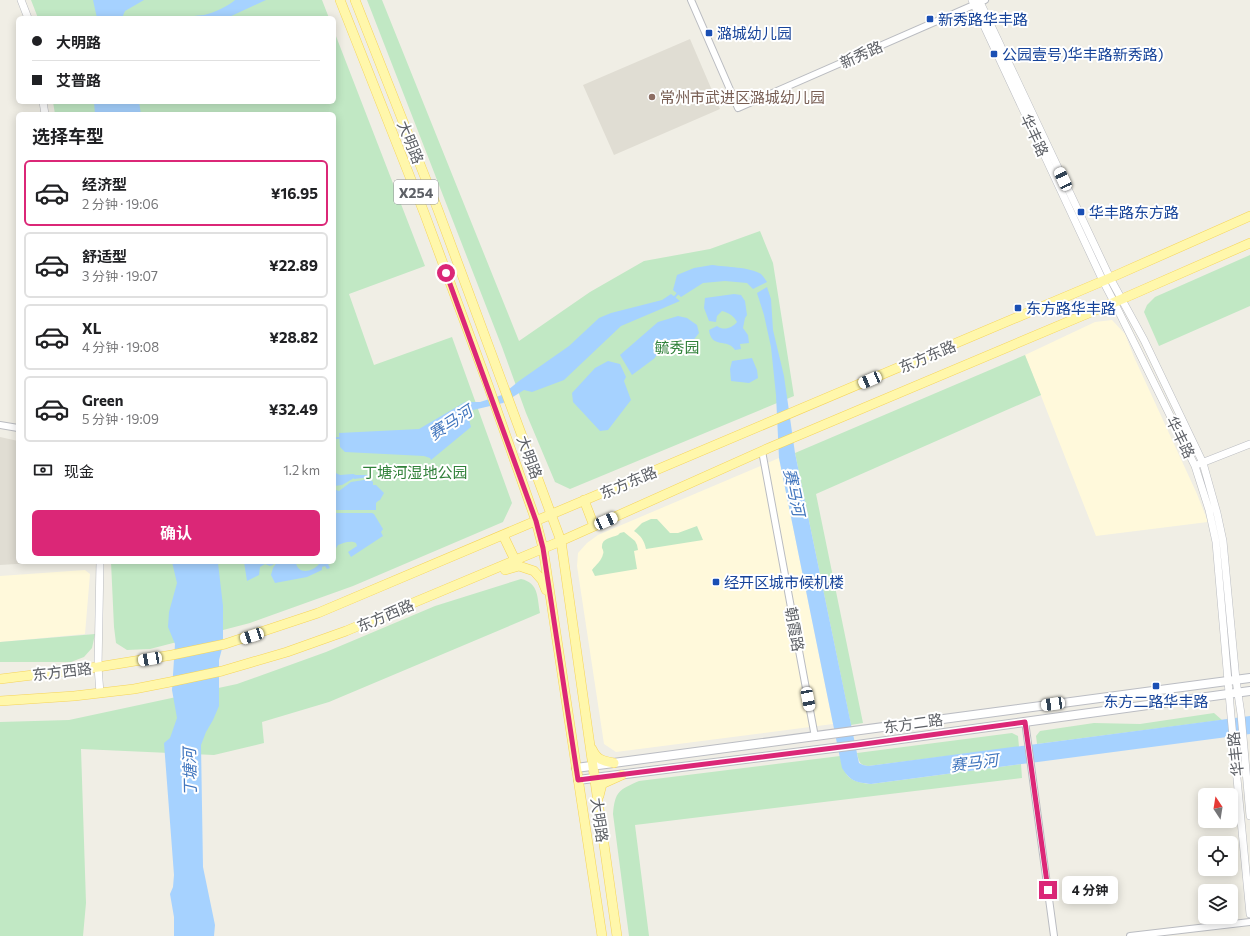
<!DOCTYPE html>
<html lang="zh">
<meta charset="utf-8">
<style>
:root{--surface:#fff;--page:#f2f2f2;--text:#202124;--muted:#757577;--line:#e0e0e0;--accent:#db2777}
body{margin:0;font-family:Commissioner,"Noto Sans SC",sans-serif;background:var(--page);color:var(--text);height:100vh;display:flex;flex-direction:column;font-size:15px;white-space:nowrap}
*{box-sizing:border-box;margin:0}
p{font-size:13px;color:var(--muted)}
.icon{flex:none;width:22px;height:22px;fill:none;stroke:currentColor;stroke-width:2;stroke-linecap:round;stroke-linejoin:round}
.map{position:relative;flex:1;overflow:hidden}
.side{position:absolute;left:16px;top:112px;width:320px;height:452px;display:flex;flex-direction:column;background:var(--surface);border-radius:6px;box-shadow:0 2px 10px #0003}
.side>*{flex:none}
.hud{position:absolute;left:16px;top:16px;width:320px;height:88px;border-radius:6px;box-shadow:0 2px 10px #0003;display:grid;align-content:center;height:88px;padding:0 16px;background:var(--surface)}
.needle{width:26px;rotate:348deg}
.buttons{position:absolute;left:1198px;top:788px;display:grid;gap:8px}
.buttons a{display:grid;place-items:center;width:40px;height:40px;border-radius:6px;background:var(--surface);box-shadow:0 2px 10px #0003;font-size:20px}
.end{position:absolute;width:18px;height:18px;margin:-9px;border:5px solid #db2777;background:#fff;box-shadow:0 0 0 2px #fff}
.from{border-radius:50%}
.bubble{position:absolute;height:28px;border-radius:6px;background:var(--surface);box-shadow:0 2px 10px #0003;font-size:13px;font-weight:700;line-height:28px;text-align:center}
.car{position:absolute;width:12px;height:24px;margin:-12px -6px;border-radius:5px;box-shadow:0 0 3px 1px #0007;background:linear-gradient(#fff 24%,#345 0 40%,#fff 0 76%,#345 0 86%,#fff 0)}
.hud b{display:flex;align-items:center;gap:14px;height:38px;font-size:15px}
.hud b+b{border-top:1px solid var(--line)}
.hud i{width:10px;height:10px;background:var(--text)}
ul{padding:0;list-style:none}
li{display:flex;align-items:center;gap:12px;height:66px;margin:0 8px 6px;padding:0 8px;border:2px solid var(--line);border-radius:6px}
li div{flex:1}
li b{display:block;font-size:15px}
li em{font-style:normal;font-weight:700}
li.selected{border-color:var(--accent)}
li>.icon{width:36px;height:36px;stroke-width:1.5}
h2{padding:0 16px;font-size:18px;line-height:48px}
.pay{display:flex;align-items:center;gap:10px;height:44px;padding:0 16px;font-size:15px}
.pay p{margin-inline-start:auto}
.button{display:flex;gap:8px;margin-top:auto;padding:8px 16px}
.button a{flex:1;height:46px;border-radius:6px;background:var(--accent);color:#fff;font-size:16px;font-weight:700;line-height:46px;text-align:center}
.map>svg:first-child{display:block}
.commercial{fill:#fff9db}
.education{fill:#e0ddd3}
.green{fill:#c1e8c4}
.water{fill:#a6d2ff}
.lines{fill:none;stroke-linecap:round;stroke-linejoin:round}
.stream{stroke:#a6d2ff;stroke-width:2}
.minor-casing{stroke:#babcc1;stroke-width:8}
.tertiary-casing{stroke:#babcc1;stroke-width:8}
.secondary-casing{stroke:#bbbdc3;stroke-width:10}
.primary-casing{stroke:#f6d458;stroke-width:10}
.minor{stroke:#fff;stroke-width:6}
.tertiary{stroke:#fff;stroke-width:7}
.secondary{stroke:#fff;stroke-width:8}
.primary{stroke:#fff7ab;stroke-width:9}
.route{stroke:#db2777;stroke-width:5}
.transit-dot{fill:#1a4fb4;stroke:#fff;stroke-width:1.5}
.education-dot{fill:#8d6e63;stroke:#fff;stroke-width:1.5}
.labels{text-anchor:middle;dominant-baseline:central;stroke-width:4;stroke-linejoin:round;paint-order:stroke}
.shield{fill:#fff;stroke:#8e9094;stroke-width:1}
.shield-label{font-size:14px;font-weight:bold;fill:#5d6066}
.transit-label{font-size:15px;fill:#164399;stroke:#fff;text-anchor:start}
.street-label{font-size:15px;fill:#5d6066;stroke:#fff}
.education-label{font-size:15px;fill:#785e54;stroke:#fff;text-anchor:start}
.park-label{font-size:15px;fill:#31813a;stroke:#fff}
.water-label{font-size:16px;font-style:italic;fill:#4176be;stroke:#fff}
</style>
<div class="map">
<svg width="1250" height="936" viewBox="0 0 1250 936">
<rect width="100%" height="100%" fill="#f0eee5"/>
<path class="commercial" d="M 1112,320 L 1125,334 L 1134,357 L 1197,494 L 1208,522 L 1096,536 L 1025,355 L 1095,322 Z
M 779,458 L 833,724 L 616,752 L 604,744 L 577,566 L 578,553 L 587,543 L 598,535 Z
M 85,570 L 90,574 L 85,634 L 0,642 L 0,576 Z"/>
<path class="education" d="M 690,39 L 720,109 L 614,155 L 583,85 Z
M 0,437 L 18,441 L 18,562 L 48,562 L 0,565 Z"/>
<path class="green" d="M 31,0 L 322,0 L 329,18 L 38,18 Z
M 367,0 L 382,0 L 519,341 L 590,292 L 644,261 L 710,249 L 760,231 L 773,263 L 794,396 L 570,489 L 555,482 L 526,413 L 502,347 Z
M 334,31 L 425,266 L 349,294 L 374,365 L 452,337 L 512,503 L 503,522 L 353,586 L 250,623 L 150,649 L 127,650 L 116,643 L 114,627 L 111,562 L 334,562 L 334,114 L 55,114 L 53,102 L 334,102 Z
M 1250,255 L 1250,306 L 1159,346 L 1144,312 L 1147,305 L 1155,297 Z
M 1025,355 L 1041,395 L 816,494 L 863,723 L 851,725 L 795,453 Z
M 651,519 L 657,519 L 670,533 L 678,533 L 697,526 L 703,540 L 646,549 C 644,540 641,536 634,531 L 642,523 Z
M 624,532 L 635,541 L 637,545 L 638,550 L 634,551 L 637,569 L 595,576 L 592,570 C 596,565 602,560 603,554 C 604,552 603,550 602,548 C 601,538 611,538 618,535 L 620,533 Z
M 521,579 C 539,583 537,597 540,613 L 329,702 L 262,722 L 264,743 L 214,755 L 81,749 L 86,903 L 83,936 L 0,936 L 0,722 L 69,720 L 237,684 L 326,652 L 435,606 Z
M 95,634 L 92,648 L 84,657 L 71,662 L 0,662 L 0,642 Z
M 1214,713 L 1222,720 L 1037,744 L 1036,736 L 1040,731 L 1094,723 L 1140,724 Z
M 1012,733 L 1018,736 L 1019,747 L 868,766 C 859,765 859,761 857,753 Z
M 840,756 C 844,777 850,782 871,784 L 1021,764 L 1022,778 L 635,825 L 649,936 L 629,936 L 613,814 C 615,791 619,790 639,781 Z"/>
<path class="water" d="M 93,0 L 144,0 L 125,11 L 122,18 L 97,18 Z
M 235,0 L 266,0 L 227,18 L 182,18 C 189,16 196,16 204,15 C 213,13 229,6 235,0 Z
M 94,102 L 139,102 L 141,114 L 95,114 Z
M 712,265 C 726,267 750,267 761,274 C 763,276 765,279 767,282 L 753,289 L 747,283 L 725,281 L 703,283 L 681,297 L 673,290 L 677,275 L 694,268 Z
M 767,287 L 771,299 L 773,330 L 784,376 L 795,453 L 859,763 L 863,765 L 868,766 L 1250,716 L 1250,734 L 871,784 C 856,782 851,782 842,768 L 779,458 L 776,395 L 771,347 L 764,315 L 757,293 Z
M 671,294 L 680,301 L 621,326 L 564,380 L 532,392 L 524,390 L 503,403 L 473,410 L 468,416 L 471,427 L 431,460 L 430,458 L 424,456 L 345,452 L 340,447 L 339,433 L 419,429 L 465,402 L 480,402 L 502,395 L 519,381 L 569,346 L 599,318 L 611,313 L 662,300 Z
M 734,294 L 741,295 L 745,301 L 747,315 L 745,318 L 743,328 L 748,335 L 749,343 L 740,344 L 741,349 L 735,350 C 728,338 711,349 709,330 L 717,326 C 724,331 732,328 737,322 C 734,316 729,313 722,311 L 717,316 L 716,322 L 709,321 L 704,308 L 705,298 Z
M 678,316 L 687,318 L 697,325 L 699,333 L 692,342 L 683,346 L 678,345 L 670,348 L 655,357 L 655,358 L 632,375 L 620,355 L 658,322 Z
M 752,358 L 757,370 L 758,378 L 749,383 L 731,381 L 730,369 L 732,361 Z
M 608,361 L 620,364 L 626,377 L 624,381 L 631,400 L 608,430 L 600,431 L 573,402 L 572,393 L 595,368 Z
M 334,472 L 340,475 L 353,474 L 356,475 L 368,475 L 370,477 L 354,479 L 354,478 L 342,485 L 334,486 Z
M 370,479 L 373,482 L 373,485 L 376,485 L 384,493 L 380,500 L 378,501 L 376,503 L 376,510 L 334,510 L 334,488 L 336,490 L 339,491 L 351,482 Z
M 334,513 L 372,513 L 374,514 L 383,529 L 381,532 L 383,536 L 351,557 L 348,552 L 357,546 L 356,543 C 351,540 343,543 338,545 L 335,550 L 336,553 L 334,554 Z
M 172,562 L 218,562 L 218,563 L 223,606 L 223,645 L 219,660 L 219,706 L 213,720 L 206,732 L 201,745 L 203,867 L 215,925 L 214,936 L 174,936 L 174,917 L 170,894 L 173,887 L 174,875 L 164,743 L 170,738 L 177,718 L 172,690 L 175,644 L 168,627 L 169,612 L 177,583 Z
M 244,562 L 275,562 L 273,565 L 270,566 L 265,564 L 260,567 L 259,575 L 247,581 Z
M 277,562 L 296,562 C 297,575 313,572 319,564 L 318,562 L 323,562 L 324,564 L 328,564 L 330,568 L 327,569 L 325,566 L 322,567 L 322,570 L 307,577 L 275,583 L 271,575 L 273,568 Z"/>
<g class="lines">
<path class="stream" d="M 673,299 L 679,292
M 334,438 L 341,438"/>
<g class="minor-casing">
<path id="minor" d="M 691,0 L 738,108 L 985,0
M 0,425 L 18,428
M 762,451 L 815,737
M 1025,721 L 1054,936
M 1130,936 L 1250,922"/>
</g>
<g class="tertiary-casing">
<path id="tertiary" d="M 21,0 L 28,18
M 972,0 L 1103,281 L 1114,302 L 1195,466 L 1209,510 L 1216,542 L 1231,716 L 1250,914
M 979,0 L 1110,278 L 1144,340 L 1203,463 L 1217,513 L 1223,541 L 1236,680 L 1241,714 L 1250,816
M 43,102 L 45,114
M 1199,464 L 1250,444
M 100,693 L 98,667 L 100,562"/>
</g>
<g class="secondary-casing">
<path id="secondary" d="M 576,768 L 1250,678
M 578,780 L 857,745 L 1250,691"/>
</g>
<g class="primary-casing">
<path id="primary" d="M 340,0 L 425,215 L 488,385 L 536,521 L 543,548 L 602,936
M 355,0 L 438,210 L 561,541 L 617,936
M 584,500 L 594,526
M 503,535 L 515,560
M 505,570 L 519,566 L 534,571 L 542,580 L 546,590
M 0,679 L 98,667 L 172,655 L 225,644 L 318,613 L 1110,278 L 1250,216
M 0,701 L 74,696 L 134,689 L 170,682 L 222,671 L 287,652 L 346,631 L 561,541 L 771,447 L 1122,299 L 1250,243
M 592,749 C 597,760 603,761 614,763
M 599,796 L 602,784 L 622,775"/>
</g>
<use href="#minor" class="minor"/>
<use href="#tertiary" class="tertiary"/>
<use href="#secondary" class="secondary"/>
<use href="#primary" class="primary"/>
</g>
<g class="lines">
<path class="route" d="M 446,273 L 536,521 L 543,548 L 578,780 L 857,745 L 1025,722 L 1048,890"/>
</g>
<g class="transit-dot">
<rect x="926" y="15" width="8" height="8" rx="2"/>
<rect x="705" y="29" width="8" height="8" rx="2"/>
<rect x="990" y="50" width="8" height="8" rx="2"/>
<rect x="1077" y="208" width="8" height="8" rx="2"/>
<rect x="1014" y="304" width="8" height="8" rx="2"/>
<rect x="712" y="578" width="8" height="8" rx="2"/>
<rect x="1152" y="682" width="8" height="8" rx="2"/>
</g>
<circle class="education-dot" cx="652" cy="97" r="4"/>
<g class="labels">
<rect class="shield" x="394" y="180" width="44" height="24" rx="3"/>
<g class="shield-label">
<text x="416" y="192">X254</text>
</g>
<g class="transit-label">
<text x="938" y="19">新秀路华丰路</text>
<text x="717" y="33">潞城幼儿园</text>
<text x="1002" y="54">公园壹号)华丰路新秀路)</text>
<text x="1089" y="212">华丰路东方路</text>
<text x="1026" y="308">东方路华丰路</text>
<text x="724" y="582">经开区城市候机楼</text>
<text x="1156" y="701" text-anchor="middle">东方二路华丰路</text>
</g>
<g class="street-label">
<text transform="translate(861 54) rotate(-24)">新秀路</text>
<text transform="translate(1035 135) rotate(65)">华丰路</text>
<text transform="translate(411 142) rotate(68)">大明路</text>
<text transform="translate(927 356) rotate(-23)">东方东路</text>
<text transform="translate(1181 437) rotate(64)">华丰路</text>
<text transform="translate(530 457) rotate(70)">大明路</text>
<text transform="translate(628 482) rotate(-23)">东方东路</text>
<text transform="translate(385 615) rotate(-23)">东方西路</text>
<text transform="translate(795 629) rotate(80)">朝霞路</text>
<text transform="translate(62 671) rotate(-7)">东方西路</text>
<text transform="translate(913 723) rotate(-8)">东方二路</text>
<text transform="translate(1235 754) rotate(-96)">华丰路</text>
<text transform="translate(600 820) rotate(82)">大明路</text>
</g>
<g class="education-label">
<text x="660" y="97">常州市武进区潞城幼儿园</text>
</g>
<g class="park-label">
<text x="677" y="347">毓秀园</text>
<text x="415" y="472">丁塘河湿地公园</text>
</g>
<g class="water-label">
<text transform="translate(450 422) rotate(-33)">赛马河</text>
<text transform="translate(795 492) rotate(78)">赛马河</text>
<text transform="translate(974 762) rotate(-7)">赛马河</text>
<text transform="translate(189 772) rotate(-91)">丁塘河</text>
</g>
</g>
</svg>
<div class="buttons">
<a><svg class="needle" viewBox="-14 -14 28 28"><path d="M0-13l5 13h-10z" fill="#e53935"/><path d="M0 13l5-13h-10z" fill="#757577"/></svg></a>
<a><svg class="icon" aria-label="locate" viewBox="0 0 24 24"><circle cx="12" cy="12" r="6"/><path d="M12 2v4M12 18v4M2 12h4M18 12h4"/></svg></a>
<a><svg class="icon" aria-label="layers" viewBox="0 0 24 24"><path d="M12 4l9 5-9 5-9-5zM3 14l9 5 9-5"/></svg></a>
</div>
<i class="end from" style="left:446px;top:273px"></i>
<i class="end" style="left:1048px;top:890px"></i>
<div class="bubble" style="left:1062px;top:876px;width:56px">4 分钟</div>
<i class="car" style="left:1063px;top:179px;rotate:335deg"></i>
<i class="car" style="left:870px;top:380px;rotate:247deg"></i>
<i class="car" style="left:606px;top:521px;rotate:66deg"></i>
<i class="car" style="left:252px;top:636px;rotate:252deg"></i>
<i class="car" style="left:150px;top:659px;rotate:260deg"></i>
<i class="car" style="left:808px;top:699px;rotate:169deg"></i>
<i class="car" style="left:1053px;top:704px;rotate:262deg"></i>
<div class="hud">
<b><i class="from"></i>大明路</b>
<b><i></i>艾普路</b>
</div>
<section class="side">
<h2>选择车型</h2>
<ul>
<li class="selected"><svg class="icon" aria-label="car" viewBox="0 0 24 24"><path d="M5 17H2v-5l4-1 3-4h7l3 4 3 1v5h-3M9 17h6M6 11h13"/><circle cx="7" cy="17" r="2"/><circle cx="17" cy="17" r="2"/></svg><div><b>经济型</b><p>2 分钟 · 19:06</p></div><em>¥16.95</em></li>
<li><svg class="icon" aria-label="car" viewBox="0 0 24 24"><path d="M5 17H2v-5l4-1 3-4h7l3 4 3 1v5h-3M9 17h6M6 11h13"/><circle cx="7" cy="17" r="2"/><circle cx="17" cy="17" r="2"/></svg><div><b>舒适型</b><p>3 分钟 · 19:07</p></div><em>¥22.89</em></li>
<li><svg class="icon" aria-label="car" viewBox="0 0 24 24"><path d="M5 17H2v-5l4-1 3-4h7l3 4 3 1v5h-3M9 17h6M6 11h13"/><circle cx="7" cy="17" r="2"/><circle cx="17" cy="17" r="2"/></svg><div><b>XL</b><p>4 分钟 · 19:08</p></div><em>¥28.82</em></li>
<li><svg class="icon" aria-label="car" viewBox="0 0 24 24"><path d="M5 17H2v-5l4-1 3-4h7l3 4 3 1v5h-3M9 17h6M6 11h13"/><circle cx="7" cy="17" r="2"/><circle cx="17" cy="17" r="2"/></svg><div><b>Green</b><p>5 分钟 · 19:09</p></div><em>¥32.49</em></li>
</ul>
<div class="pay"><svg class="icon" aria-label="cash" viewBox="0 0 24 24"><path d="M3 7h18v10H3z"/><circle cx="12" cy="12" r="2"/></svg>现金<p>1.2 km</p></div>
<div class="button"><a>确认</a></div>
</section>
</div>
